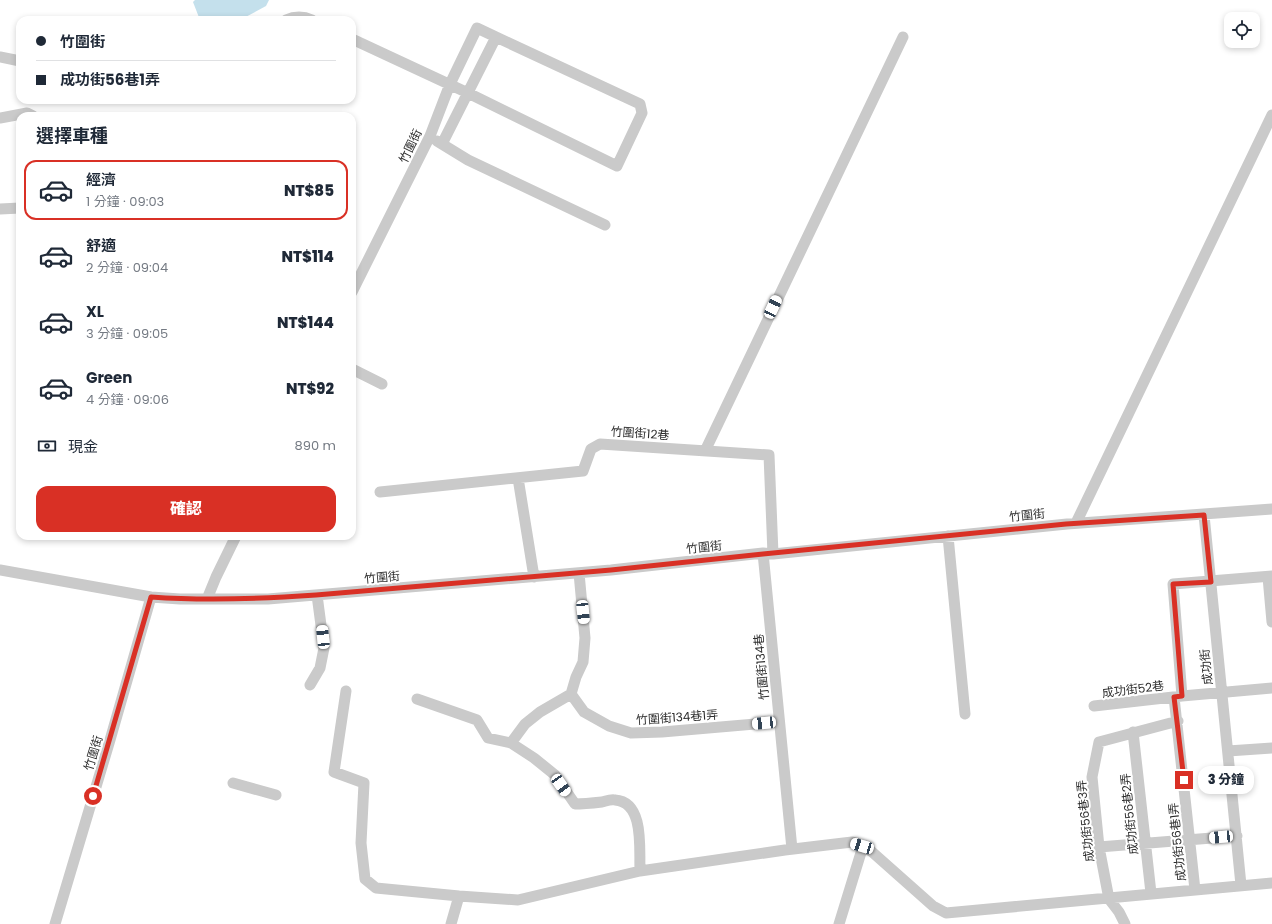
<!DOCTYPE html>
<html lang="zh-TW">
<meta charset="utf-8">
<style>
:root{--surface:#fff;--page:#f6f6f7;--text:#1f2937;--muted:#747a83;--line:#e0e1e3;--accent:#d93025}
body{margin:0;font-family:Poppins,"Noto Sans TC",sans-serif;background:var(--page);color:var(--text);height:100vh;display:flex;flex-direction:column;font-size:15px;white-space:nowrap}
*{box-sizing:border-box;margin:0}
p{font-size:13px;color:var(--muted)}
.icon{flex:none;width:22px;height:22px;fill:none;stroke:currentColor;stroke-width:2;stroke-linecap:round;stroke-linejoin:round}
.map{position:relative;flex:1;overflow:hidden}
.sheet{position:absolute;left:16px;top:112px;width:340px;height:428px;display:flex;flex-direction:column;background:var(--surface);border-radius:12px;box-shadow:0 2px 6px #0003}
.sheet>*{flex:none}
.top-card{position:absolute;left:16px;top:16px;width:340px;height:88px;border-radius:12px;box-shadow:0 2px 6px #0003;display:grid;align-content:center;height:88px;padding:0 20px;background:var(--surface)}
.controls{position:absolute;left:1224px;top:12px;display:grid;gap:8px}
.controls a{display:grid;place-items:center;width:36px;height:36px;border-radius:8px;background:var(--surface);box-shadow:0 2px 6px #0003;font-size:20px}
.end{position:absolute;width:18px;height:18px;margin:-9px;border:5px solid #d93025;background:#fff;box-shadow:0 0 0 2px #fff}
.from{border-radius:50%}
.bubble{position:absolute;height:28px;border-radius:12px;background:var(--surface);box-shadow:0 2px 6px #0003;font-size:13px;font-weight:800;line-height:28px;text-align:center}
.car{position:absolute;width:12px;height:24px;margin:-12px -6px;border-radius:5px;box-shadow:0 0 3px 1px #0007;background:linear-gradient(#fff 24%,#345 0 40%,#fff 0 76%,#345 0 86%,#fff 0)}
.top-card b{display:flex;align-items:center;gap:14px;height:38px;font-size:15px}
.top-card b+b{border-top:1px solid var(--line)}
.top-card i{width:10px;height:10px;background:var(--text)}
ul{padding:0;list-style:none}
li{display:flex;align-items:center;gap:12px;height:60px;margin:0 8px 6px;padding:0 12px;border:2px solid transparent;border-radius:12px}
li div{flex:1}
li b{display:block;font-size:15px}
li em{font-style:normal;font-weight:800}
li.selected{border-color:var(--accent)}
li>.icon{width:36px;height:36px;stroke-width:1.5}
h2{padding:0 20px;font-size:18px;line-height:48px}
.pay{display:flex;align-items:center;gap:10px;height:44px;padding:0 20px;font-size:15px}
.pay p{margin-inline-start:auto}
.primary-button{display:flex;gap:8px;margin-top:auto;padding:8px 20px}
.primary-button a{flex:1;height:46px;border-radius:12px;background:var(--accent);color:#fff;font-size:16px;font-weight:800;line-height:46px;text-align:center}
.map>svg:first-child{display:block}
.water{fill:#c4e0ec}
.lines{fill:none;stroke-linecap:round;stroke-linejoin:round}
.minor{stroke:#cacaca;stroke-width:11}
.route{stroke:#d93025;stroke-width:5}
.labels{text-anchor:middle;dominant-baseline:central;stroke-width:4;stroke-linejoin:round;paint-order:stroke}
.street-label{font-size:12px;fill:#2d2d2d;stroke:#fff}
</style>
<div class="map">
<svg width="1272" height="924" viewBox="0 0 1272 924">
<rect width="100%" height="100%" fill="#fff"/>
<path class="water" d="M 195,0 L 269,0 L 266,6 L 240,20 L 200,20 L 193,2 Z"/>
<g class="lines">
<path class="minor" d="M 286,20 C 295,16 303,16 312,20
M 352,39 L 468,93 L 617,166 L 642,113 L 640,104 L 496,37 L 442,144
M 0,57 L 20,61
M 0,118 L 27,113 L 33,116
M 437,141 L 468,160 L 605,225
M 0,209 L 20,208
M 352,292 L 430,136 L 450,84 L 477,28 L 496,37
M 352,369 L 382,384
M 705,451 L 903,37
M 518,478 L 534,577
M 380,492 L 583,471 L 591,449 L 600,444 L 769,455 L 773,554
M 1204,515 L 1241,885
M 1076,523 L 1272,115
M 948,536 L 965,714
M 763,553 L 792,849
M 0,570 L 151,597 L 180,599 L 268,599 L 611,570 L 763,553 L 773,554 L 1067,524 L 1272,509
M 579,573 L 585,638 L 583,662 L 576,677 L 571,694 L 584,712 L 609,726 L 631,733 L 662,732 L 779,722
M 1268,577 L 1272,622
M 207,599 L 216,577 L 236,536
M 310,685 L 320,668 L 324,648 L 317,595
M 346,691 L 334,772 L 364,783 L 361,843 L 365,879 L 376,888 L 459,896 L 518,900 L 640,871 L 785,850 L 852,842 L 863,846 L 871,851 L 933,906 L 946,913 L 1272,883
M 1182,696 L 1173,584 L 1272,576
M 1174,697 L 1195,890
M 417,699 L 477,720 L 488,738 L 511,743 L 534,758 L 555,775 L 575,804 C 584,804 593,803 602,802 C 606,801 611,799 615,800 C 645,802 639,850 640,871
M 1094,706 L 1182,696 L 1272,688
M 1133,732 L 1151,893
M 511,743 L 525,724 L 540,712 L 571,694
M 1228,751 L 1272,748
M 233,783 L 276,795
M 1099,847 L 1237,836
M 55,924 L 110,740 L 151,597
M 451,924 L 459,896
M 839,924 L 863,846
M 1125,924 L 1119,912 L 1109,899 L 1099,847 L 1092,777 L 1099,742 L 1178,721"/>
</g>
<g class="lines">
<path class="route" d="M 93,796 L 151,597 C 206,601 261,599 316,595 L 611,570 L 763,554 L 1066,524 L 1204,515 L 1211,582 L 1173,584 L 1182,696 L 1174,697 L 1184,780"/>
</g>
<g class="labels">
<g class="street-label">
<text transform="translate(410 146) rotate(-64)">竹圍街</text>
<text transform="translate(640 433) rotate(4)">竹圍街12巷</text>
<text transform="translate(1027 515) rotate(-6)">竹圍街</text>
<text transform="translate(704 547) rotate(-6)">竹圍街</text>
<text transform="translate(382 577) rotate(-5)">竹圍街</text>
<text transform="translate(761 667) rotate(-95)">竹圍街134巷</text>
<text transform="translate(1206 667) rotate(-96)">成功街</text>
<text transform="translate(1133 689) rotate(-7)">成功街52巷</text>
<text transform="translate(677 717) rotate(-4)">竹圍街134巷1弄</text>
<text transform="translate(93 753) rotate(-73)">竹圍街</text>
<text transform="translate(1129 814) rotate(-96)">成功街56巷2弄</text>
<text transform="translate(1085 821) rotate(-96)">成功街56巷3弄</text>
<text transform="translate(1177 842) rotate(-96)">成功街56巷1弄</text>
</g>
</g>
</svg>
<div class="controls">
<a><svg class="icon" aria-label="locate" viewBox="0 0 24 24"><circle cx="12" cy="12" r="6"/><path d="M12 2v4M12 18v4M2 12h4M18 12h4"/></svg></a>
</div>
<i class="end from" style="left:93px;top:796px"></i>
<i class="end" style="left:1184px;top:780px"></i>
<div class="bubble" style="left:1198px;top:766px;width:56px">3 分鐘</div>
<i class="car" style="left:773px;top:307px;rotate:25deg"></i>
<i class="car" style="left:583px;top:612px;rotate:174deg"></i>
<i class="car" style="left:323px;top:637px;rotate:354deg"></i>
<i class="car" style="left:764px;top:723px;rotate:265deg"></i>
<i class="car" style="left:561px;top:785px;rotate:145deg"></i>
<i class="car" style="left:1221px;top:837px;rotate:265deg"></i>
<i class="car" style="left:862px;top:846px;rotate:287deg"></i>
<div class="top-card">
<b><i class="from"></i>竹圍街</b>
<b><i></i>成功街56巷1弄</b>
</div>
<section class="sheet">
<h2>選擇車種</h2>
<ul>
<li class="selected"><svg class="icon" aria-label="car" viewBox="0 0 24 24"><path d="M5 17H2v-5l4-1 3-4h7l3 4 3 1v5h-3M9 17h6M6 11h13"/><circle cx="7" cy="17" r="2"/><circle cx="17" cy="17" r="2"/></svg><div><b>經濟</b><p>1 分鐘 · 09:03</p></div><em>NT$85</em></li>
<li><svg class="icon" aria-label="car" viewBox="0 0 24 24"><path d="M5 17H2v-5l4-1 3-4h7l3 4 3 1v5h-3M9 17h6M6 11h13"/><circle cx="7" cy="17" r="2"/><circle cx="17" cy="17" r="2"/></svg><div><b>舒適</b><p>2 分鐘 · 09:04</p></div><em>NT$114</em></li>
<li><svg class="icon" aria-label="car" viewBox="0 0 24 24"><path d="M5 17H2v-5l4-1 3-4h7l3 4 3 1v5h-3M9 17h6M6 11h13"/><circle cx="7" cy="17" r="2"/><circle cx="17" cy="17" r="2"/></svg><div><b>XL</b><p>3 分鐘 · 09:05</p></div><em>NT$144</em></li>
<li><svg class="icon" aria-label="car" viewBox="0 0 24 24"><path d="M5 17H2v-5l4-1 3-4h7l3 4 3 1v5h-3M9 17h6M6 11h13"/><circle cx="7" cy="17" r="2"/><circle cx="17" cy="17" r="2"/></svg><div><b>Green</b><p>4 分鐘 · 09:06</p></div><em>NT$92</em></li>
</ul>
<div class="pay"><svg class="icon" aria-label="cash" viewBox="0 0 24 24"><path d="M3 7h18v10H3z"/><circle cx="12" cy="12" r="2"/></svg>現金<p>890 m</p></div>
<div class="primary-button"><a>確認</a></div>
</section>
</div>
